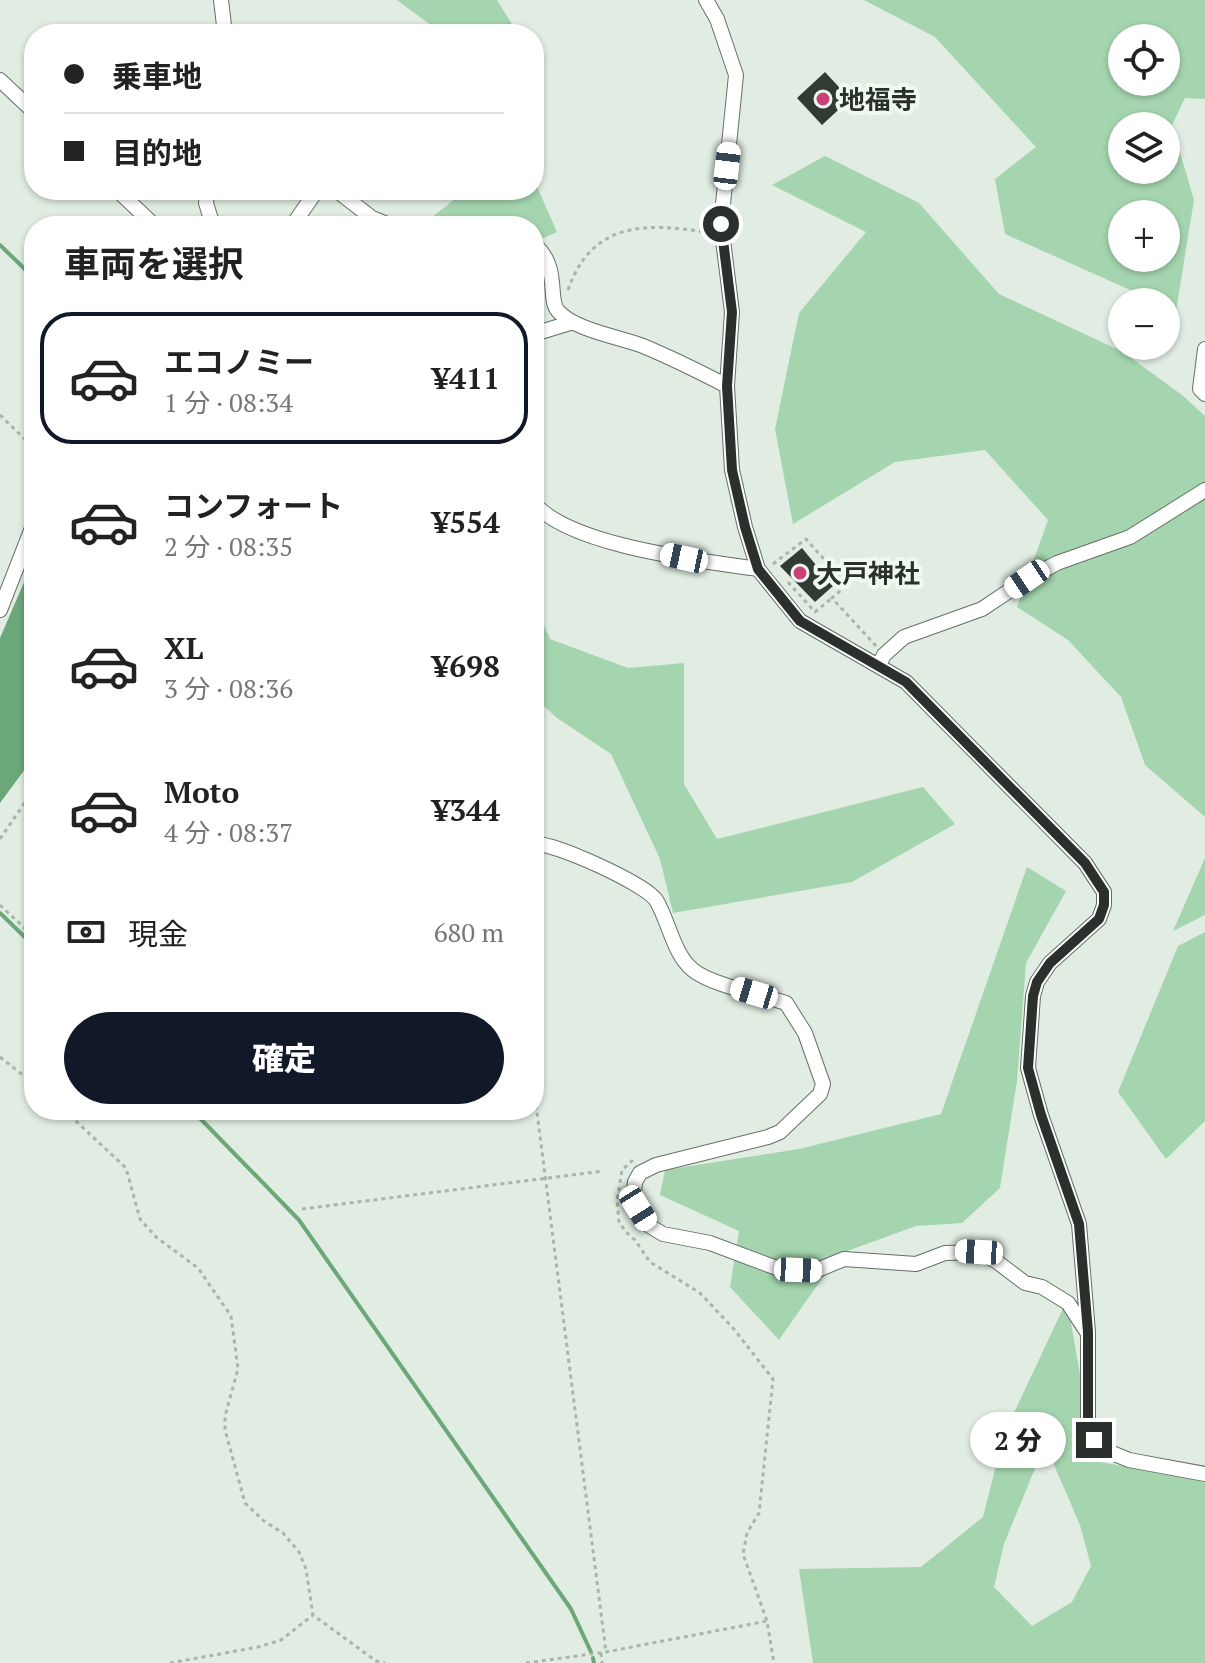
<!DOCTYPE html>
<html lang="ja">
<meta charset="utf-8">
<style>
:root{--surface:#fff;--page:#f2f2f2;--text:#222;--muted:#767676;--line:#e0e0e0;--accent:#111827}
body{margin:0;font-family:"PT Serif","Noto Sans JP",serif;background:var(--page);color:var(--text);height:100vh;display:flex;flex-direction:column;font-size:30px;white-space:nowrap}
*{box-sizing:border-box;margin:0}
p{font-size:26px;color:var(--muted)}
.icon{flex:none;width:44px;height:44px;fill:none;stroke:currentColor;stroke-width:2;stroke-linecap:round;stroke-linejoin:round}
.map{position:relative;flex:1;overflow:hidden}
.sheet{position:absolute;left:24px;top:216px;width:520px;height:904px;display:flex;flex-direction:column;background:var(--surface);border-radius:32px;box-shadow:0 2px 6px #0004}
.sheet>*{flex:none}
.hud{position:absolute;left:24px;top:24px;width:520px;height:176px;border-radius:32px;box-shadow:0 2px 6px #0004;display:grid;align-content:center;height:176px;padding:0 40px;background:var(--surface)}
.controls{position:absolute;left:1108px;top:24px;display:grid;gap:16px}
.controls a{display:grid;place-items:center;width:72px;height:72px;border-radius:50%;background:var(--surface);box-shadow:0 2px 6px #0004;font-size:40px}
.end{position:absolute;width:36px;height:36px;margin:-18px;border:10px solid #2b302c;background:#fff;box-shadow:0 0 0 4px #fff}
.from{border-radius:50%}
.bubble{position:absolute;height:56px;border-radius:28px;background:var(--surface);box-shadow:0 2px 6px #0004;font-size:26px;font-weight:800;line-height:56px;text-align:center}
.car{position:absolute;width:24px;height:48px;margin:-24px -12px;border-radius:10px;box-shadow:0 0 6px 2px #0007;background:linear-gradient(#fff 24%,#345 0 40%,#fff 0 76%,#345 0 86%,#fff 0)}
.hud b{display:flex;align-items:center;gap:28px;height:76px;font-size:30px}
.hud b+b{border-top:2px solid var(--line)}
.hud i{width:20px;height:20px;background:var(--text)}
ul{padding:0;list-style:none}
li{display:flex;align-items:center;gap:24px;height:132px;margin:0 16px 12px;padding:0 24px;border:4px solid transparent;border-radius:32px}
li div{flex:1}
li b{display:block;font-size:30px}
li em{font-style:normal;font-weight:800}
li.selected{border-color:var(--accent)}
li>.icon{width:72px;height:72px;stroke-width:1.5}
h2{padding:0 40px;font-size:36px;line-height:96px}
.pay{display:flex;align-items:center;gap:20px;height:88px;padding:0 40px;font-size:30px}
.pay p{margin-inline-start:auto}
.action{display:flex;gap:16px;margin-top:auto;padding:16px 40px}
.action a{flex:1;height:92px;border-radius:48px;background:var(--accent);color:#fff;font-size:32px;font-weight:800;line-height:92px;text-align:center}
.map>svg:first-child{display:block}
.green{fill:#a4d5ae;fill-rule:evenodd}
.water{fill:#6ba779}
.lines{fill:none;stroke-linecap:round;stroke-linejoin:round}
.stream{stroke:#6ba779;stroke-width:4}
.building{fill:#313a33}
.minor-casing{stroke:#656f67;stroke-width:16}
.path{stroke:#aab4ac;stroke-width:3;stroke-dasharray:4 4;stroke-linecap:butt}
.minor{stroke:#fff;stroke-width:14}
.route{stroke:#2b302c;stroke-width:10}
.poi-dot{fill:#cb4076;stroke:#eefaf0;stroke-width:3}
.labels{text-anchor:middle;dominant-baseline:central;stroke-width:8;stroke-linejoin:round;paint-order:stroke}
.poi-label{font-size:26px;font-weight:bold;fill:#2b302c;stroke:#eefaf0;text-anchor:start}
</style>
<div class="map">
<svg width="1205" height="1663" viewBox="0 0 1205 1663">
<rect width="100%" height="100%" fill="#e1ede3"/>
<path class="green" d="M 397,0 L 497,0 L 518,34 L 443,34 Z
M 864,0 L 1205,0 L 1205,99 L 1185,98 L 1172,125 L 1194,200 L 1176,311 L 1166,306 L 1166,302 L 1157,302 L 1005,234 L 995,179 L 1036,147 L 935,37 ZM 1122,38 L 1166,38 L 1166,82 L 1122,82 ZM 1122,126 L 1166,126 L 1166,170 L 1122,170 ZM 1122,214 L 1166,214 L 1166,258 L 1122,258 Z
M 825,156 L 919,203 L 999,294 L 1123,352 L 1182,395 L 1205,416 L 1205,817 L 1145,765 L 1121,697 L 1068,640 L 1017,607 L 1048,520 L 985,450 L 895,462 L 793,524 L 775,429 L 799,313 L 866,232 L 772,185 Z
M 534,180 L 557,232 L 534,242 L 534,226 L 421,226 L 466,190 L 534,190 Z
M 534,603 L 550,639 L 628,668 L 684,663 L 684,784 L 717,839 L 923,787 L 955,824 L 852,882 L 673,913 L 660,859 L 611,754 L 557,718 L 534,697 Z
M 1205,858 L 1205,915 L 1173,931 Z
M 1027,867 L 1066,891 L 1026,963 L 1017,1081 L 1000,1188 L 962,1223 L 916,1226 L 839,1254 L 779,1340 L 730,1287 L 739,1231 L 660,1195 L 665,1170 L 799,1149 L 941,1114 Z
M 1205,932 L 1205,1121 L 1166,1159 L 1118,1092 L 1178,946 Z
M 1067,1300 L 1095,1461 L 1205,1481 L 1205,1663 L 813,1663 L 799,1569 L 921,1567 L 983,1517 L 1004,1434 ZM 1045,1444 L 1080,1525 L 1091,1566 L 1072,1602 L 1032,1626 L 994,1587 L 1004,1544 Z"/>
<path class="water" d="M 34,559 L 34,757 L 0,803 L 0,638 Z"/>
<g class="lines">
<path class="stream" d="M 0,245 L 34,278
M 0,913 L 34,946
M 192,1110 L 299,1220 L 571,1609 L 591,1652
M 593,1658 L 594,1663"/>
</g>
<path class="building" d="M 825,72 L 850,99 L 822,125 L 797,98 Z
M 802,548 L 833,586 L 815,602 L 780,566 Z"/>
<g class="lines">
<g class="minor-casing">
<path id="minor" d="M 221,0 L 225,34
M 706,0 L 717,19 L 736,75 L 721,224 L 732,312 L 727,386 L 732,470 L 745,527 L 758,569 L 800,621 L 906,682 L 1085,863 L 1104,892 L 1104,905 L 1099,919 L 1050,963 L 1037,982 L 1033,996 L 1028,1068 L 1041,1115 L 1079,1224 L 1088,1332 L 1088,1420 L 1094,1440 L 1112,1453 L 1129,1460 L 1205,1474
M 0,80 L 34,112
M 117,190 L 155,226
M 207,190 L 206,203 L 213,226
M 336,190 L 372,218 L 392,226
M 292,226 L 317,190
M 534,244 C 561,267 547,299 558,311 C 574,330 620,337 643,346 C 672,358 700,372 727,386
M 534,334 L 573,322
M 1205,349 L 1200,389 L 1205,394
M 534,503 C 569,546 703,561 758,569
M 0,610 L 34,523
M 879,665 L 884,655 L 904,637 L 982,609 L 1027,579 L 1057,563 L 1130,537 L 1205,490
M 534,844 C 554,842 645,884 656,900 C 669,921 673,954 693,970 C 711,985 763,995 786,1003 L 805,1033 L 823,1084 L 820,1094 L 780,1132 L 768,1137 L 656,1165 L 640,1173 L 635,1182 L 634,1192 L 638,1208 L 648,1225 L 663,1234 L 710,1243 L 782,1270 L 815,1271 L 844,1259 L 916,1264 L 945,1253 L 979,1252 L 996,1261 L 1025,1283 L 1042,1287 L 1068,1303 L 1087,1332"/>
</g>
<path class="path" d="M 568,290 C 592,221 646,222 710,233
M 0,415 L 34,448
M 773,564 L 806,539 L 847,585 L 832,598 L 876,646
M 788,582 L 815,612 L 832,598
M 0,839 L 34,789
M 0,905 L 34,937
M 0,1057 L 34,1084
M 534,1089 L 606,1652
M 64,1110 L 126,1168 L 140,1219 L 156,1237 L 198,1268 L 231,1316 L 238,1369 L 225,1416 L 225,1430 L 245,1503 L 264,1521 L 283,1533 L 299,1552 L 306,1569 L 313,1615 L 376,1661 L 385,1663
M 633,1160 L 622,1170 L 617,1201 L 619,1222 L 626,1232 L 635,1240 L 650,1262 L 700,1293 L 733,1328 L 773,1379 L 759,1513 L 747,1533 L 743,1554 L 767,1621 L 774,1663
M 302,1209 L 603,1171
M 601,1653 L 602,1663
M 170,1663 L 258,1647 L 281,1640 L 313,1615
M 526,1663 L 606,1652 L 767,1621"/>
<use href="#minor" class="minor"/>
</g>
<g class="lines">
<path class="route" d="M 721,224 L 732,312 L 727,386 L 732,470 L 745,527 L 758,569 L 800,621 L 906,682 L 1085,863 L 1104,892 L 1104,905 L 1099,919 L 1050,963 L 1037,982 L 1033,996 L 1028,1068 L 1041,1115 L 1079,1224 L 1088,1332 L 1088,1420 L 1094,1440"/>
</g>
<g class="poi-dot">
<circle cx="823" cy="99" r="8"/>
<circle cx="800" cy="573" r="8"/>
</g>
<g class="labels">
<g class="poi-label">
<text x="839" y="99">地福寺</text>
<text x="816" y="573">大戸神社</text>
</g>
</g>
</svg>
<div class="controls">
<a><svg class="icon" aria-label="locate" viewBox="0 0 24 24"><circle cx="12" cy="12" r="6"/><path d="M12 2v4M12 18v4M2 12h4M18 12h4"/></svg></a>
<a><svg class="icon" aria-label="layers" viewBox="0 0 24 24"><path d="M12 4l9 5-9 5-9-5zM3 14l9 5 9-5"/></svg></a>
<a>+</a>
<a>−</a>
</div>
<i class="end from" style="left:721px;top:224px"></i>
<i class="end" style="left:1094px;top:1440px"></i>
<div class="bubble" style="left:970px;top:1412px;width:96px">2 分</div>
<i class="car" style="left:727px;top:166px;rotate:7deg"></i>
<i class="car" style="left:684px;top:558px;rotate:282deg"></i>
<i class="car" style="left:1027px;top:579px;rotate:236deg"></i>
<i class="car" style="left:754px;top:993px;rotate:287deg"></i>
<i class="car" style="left:638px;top:1208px;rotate:148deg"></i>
<i class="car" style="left:979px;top:1252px;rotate:273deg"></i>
<i class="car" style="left:798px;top:1270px;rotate:92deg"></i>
<div class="hud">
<b><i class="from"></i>乗車地</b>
<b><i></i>目的地</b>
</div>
<section class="sheet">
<h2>車両を選択</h2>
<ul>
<li class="selected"><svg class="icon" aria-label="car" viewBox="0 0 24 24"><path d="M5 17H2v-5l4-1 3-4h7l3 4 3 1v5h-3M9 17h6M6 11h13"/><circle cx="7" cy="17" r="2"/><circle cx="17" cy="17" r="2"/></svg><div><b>エコノミー</b><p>1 分 · 08:34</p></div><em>¥411</em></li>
<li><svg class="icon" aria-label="car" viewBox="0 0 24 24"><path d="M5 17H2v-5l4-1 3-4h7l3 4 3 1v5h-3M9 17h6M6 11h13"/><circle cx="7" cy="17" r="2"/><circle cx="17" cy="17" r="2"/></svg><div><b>コンフォート</b><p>2 分 · 08:35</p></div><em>¥554</em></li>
<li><svg class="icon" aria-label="car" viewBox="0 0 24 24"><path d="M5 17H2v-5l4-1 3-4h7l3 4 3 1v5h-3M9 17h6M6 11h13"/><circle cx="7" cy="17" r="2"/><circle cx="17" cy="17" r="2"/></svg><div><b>XL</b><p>3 分 · 08:36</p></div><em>¥698</em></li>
<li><svg class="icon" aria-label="car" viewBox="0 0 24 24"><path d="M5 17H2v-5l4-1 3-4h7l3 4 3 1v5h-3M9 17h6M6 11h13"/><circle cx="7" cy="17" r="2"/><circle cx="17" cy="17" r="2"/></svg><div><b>Moto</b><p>4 分 · 08:37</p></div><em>¥344</em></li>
</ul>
<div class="pay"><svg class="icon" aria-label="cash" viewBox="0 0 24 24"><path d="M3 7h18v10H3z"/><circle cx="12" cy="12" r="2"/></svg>現金<p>680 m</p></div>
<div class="action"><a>確定</a></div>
</section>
</div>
